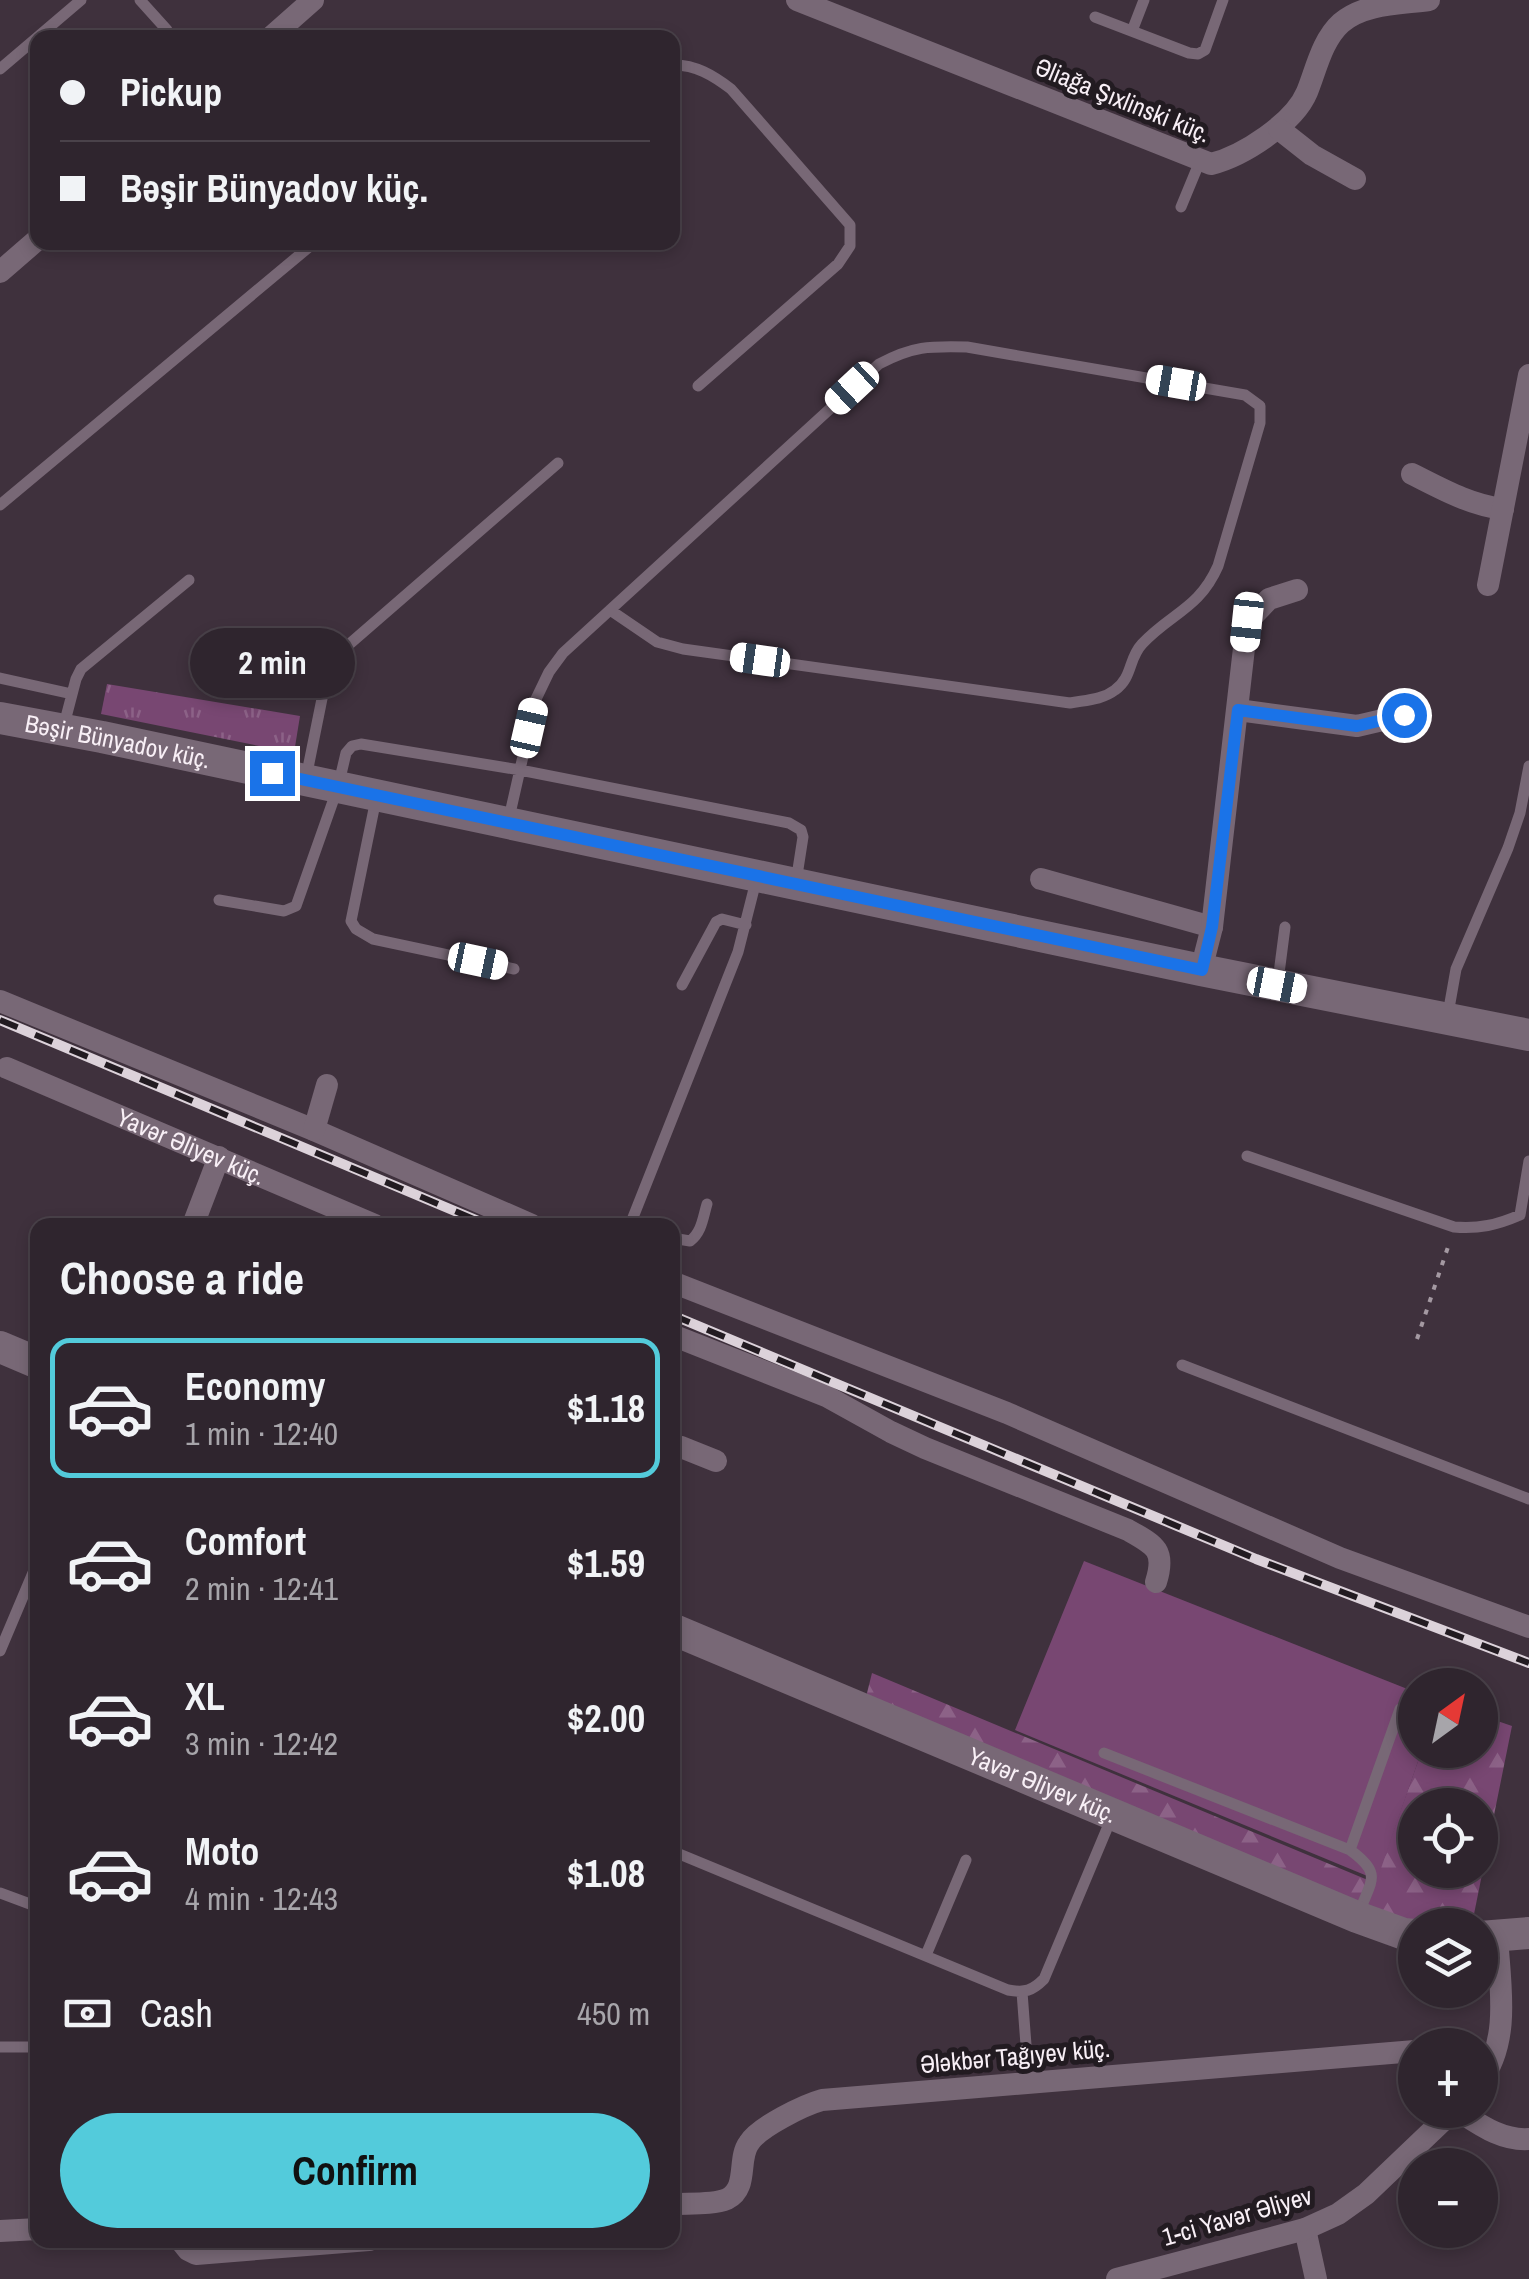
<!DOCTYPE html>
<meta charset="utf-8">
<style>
:root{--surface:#2f252e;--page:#3b313a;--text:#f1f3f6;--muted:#a7a5aa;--line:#4a424a;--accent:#53cbdb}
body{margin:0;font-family:"Archivo Narrow",sans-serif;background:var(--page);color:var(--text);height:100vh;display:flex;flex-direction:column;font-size:38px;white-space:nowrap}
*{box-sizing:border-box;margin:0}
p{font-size:32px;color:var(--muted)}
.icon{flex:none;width:55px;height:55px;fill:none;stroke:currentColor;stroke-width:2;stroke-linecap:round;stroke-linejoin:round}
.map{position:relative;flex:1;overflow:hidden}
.drawer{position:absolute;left:30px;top:1218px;width:650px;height:1030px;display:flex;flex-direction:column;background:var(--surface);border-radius:20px;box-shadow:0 5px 15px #0003,0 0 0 2px var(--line)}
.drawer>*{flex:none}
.guide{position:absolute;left:30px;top:30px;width:650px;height:220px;border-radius:20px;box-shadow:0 5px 15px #0003,0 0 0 2px var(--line);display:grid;align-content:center;height:220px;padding:0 30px;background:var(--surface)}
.needle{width:65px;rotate:33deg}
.controls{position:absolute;left:1398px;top:1668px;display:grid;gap:20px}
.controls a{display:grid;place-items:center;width:100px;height:100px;border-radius:50%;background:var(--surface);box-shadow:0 5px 15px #0003,0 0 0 2px var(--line);font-size:50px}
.end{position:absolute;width:45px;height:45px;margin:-22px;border:12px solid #1a73e8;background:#fff;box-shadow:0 0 0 5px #fff}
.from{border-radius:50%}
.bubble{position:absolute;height:70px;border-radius:35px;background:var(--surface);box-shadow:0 5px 15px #0003,0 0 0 2px var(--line);font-size:32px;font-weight:800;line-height:70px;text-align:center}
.car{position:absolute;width:30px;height:60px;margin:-30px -15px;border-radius:12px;box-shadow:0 0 8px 2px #0007;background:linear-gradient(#fff 24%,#345 0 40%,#fff 0 76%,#345 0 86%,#fff 0)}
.guide b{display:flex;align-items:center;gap:35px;height:95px;font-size:38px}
.guide b+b{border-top:2px solid var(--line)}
.guide i{width:25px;height:25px;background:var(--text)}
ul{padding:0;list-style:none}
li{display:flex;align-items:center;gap:30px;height:140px;margin:0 20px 15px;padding:0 10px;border:5px solid transparent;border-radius:20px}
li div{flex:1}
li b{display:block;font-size:38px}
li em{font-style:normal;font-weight:800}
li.current{border-color:var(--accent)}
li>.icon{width:90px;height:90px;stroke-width:1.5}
h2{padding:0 30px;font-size:45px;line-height:120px}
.pay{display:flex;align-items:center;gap:25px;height:110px;padding:0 30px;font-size:38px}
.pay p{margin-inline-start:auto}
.action{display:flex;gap:20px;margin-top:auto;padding:20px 30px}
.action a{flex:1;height:115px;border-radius:60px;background:var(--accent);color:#111;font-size:40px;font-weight:800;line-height:115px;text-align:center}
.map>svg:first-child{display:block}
.grass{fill:url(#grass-tufts)}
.forest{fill:url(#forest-firs);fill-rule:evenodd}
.garden{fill:#784772}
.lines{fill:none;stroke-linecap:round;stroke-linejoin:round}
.path{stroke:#a499a2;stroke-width:4;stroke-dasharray:5 8;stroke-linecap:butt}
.lane{stroke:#786876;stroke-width:11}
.street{stroke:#786876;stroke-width:22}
.secondary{stroke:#786876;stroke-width:32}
.rail-casing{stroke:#dcd2da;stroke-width:10}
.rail{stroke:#221b21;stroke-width:6;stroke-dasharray:19;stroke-linecap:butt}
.route{stroke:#1a73e8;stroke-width:12}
.labels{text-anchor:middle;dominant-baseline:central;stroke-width:10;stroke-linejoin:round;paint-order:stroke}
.street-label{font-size:25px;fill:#f8eff6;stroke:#221b21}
</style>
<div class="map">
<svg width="1529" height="2279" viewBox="0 0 1529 2279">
<defs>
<pattern id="grass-tufts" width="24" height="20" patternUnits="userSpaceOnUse" patternTransform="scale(2.5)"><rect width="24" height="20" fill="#784772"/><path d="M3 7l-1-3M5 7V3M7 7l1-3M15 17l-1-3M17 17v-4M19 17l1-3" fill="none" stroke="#8c6287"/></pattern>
<pattern id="forest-firs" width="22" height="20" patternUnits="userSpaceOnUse" patternTransform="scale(2.5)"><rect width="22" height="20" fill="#784772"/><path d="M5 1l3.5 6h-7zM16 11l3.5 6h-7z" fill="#8c6287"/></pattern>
</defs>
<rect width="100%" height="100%" fill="#3f313d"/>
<path class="grass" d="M 107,684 L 300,716 L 294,753 L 101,714 Z"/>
<path class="forest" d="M 872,1673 L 1375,1883 L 1422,1750 L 1480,1750 L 1480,1715 L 1512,1726 L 1472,1924 L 1427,1925 L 1381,1916 L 865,1701 ZM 1415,1805 L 1480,1805 L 1480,1870 L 1415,1870 Z"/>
<path class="garden" d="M 1084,1561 L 1415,1692 L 1415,1750 L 1422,1750 L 1377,1880 L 1015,1730 Z"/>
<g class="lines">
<path class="path" d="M 1417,1339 L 1450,1241"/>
<path class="lane" d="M 140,0 L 167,30 L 168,38
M 1095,17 L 1189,53 L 1198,54 L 1205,50 L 1223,0
M 1132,31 L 1144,0
M 672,65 C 695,64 714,76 731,89 L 850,225 L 850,246 L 838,264 L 698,386
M 0,69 L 81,0
M 1181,207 L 1200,161
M 0,505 L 315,242
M 0,678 L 72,694
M 64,725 L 76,679 L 81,669 L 189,580
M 306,778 L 328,669 L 338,654 L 558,463
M 376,799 L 351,921 L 356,929 L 373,939 L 514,969
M 509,818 L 536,699 L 549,672 L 563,653 L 879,364 C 913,346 929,346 967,347 L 1245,395 L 1260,406 L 1260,423 L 1218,566 C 1199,609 1171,613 1142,644 C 1128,659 1133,677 1115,690 C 1102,700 1086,700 1070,703 L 683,649 L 657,642 L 610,610
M 219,900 L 284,911 L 296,906 L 338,787 L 346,753 L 352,746 L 361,744 L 520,770 L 789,823 L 801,830 L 803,837 L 796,882
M 1278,981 L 1285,927
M 682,985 L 716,922 L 722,919 L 746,925
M 1448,1014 L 1456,969 L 1508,848 L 1520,813 L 1529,766
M 1247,1156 L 1454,1227 C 1479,1229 1497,1225 1520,1215 L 1529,1161
M 630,1225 L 738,952 L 757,877
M 672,1238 L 690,1241 C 702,1232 703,1217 707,1204
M 1182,1365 L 1529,1499
M 0,1651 L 38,1561
M 1104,1753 L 1350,1850 C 1383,1874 1371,1880 1359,1913
M 1350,1850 L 1400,1709
M 672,1851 L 1008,1990 C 1025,1993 1032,1991 1044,1979 L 1111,1819
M 0,1893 L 38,1907
M 926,1955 L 966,1860
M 1022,1992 L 1026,2045
M 0,2047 L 30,2047 L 38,2045"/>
<g class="street">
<path d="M 797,0 L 1211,164 C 1243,156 1294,123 1307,92 C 1316,70 1322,40 1341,23 C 1364,3 1401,4 1429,0"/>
<path d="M 270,38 L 313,0"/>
<path d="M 1279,129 L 1312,155 L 1355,179"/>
<path d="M 0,272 L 38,239"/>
<path d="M 1412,474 C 1442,489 1470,505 1503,509"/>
<path d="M 1488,585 L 1529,375"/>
<path d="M 1238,710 L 1357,726 L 1404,715"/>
<path d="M 1041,879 L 1212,927"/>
<path d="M 1201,970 L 1212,927 L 1247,622 L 1269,599 L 1297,590"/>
<path d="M 0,1001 L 314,1130 L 532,1225"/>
<path id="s1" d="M 7,1068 L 375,1225"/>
<path d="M 314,1130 L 327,1085"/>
<path d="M 193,1225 L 219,1157"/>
<path d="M 672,1282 L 1007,1413 L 1340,1558 L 1529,1627"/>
<path d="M 672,1335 L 826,1396 L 891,1432 L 925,1448 L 1128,1530 C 1155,1545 1166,1550 1156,1582"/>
<path d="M 672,1446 L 681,1447 L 716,1461"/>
<path d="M 1480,2082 C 1511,2041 1500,1985 1497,1937"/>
<path d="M 1457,2110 C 1479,2124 1501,2141 1529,2139"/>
<path d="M 672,2204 C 689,2203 713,2205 727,2199 C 749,2188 737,2159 749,2143 C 759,2127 804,2105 822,2100 L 1415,2051"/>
<path d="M 1305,2229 L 1316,2279"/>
<path d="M 0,2231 L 38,2229"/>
<path d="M 180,2240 L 188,2250 L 196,2254 L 369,2240"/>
<path d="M 1117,2279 L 1305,2229 L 1338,2214 L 1366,2194 L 1454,2110"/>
</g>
<g class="secondary">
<path id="s2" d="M 0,718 L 102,737 L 1201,970 L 1529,1035"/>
<path d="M 0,1347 L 38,1363"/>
<path id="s3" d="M 672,1629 L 1357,1917 L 1404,1934 L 1415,1935"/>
<path d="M 1480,1937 L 1529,1933"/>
</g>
<g class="rail-casing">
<path id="rail" d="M 0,1020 L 488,1225
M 672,1315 L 1256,1559 L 1529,1663"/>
</g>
<use href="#rail" class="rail"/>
</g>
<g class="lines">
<path class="route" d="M 272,773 L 1202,970 L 1212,927 L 1238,710 L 1357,726 L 1404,715"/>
</g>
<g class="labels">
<g class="street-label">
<text transform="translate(1123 100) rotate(22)">Əliağa Şıxlinski küç.</text>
<text stroke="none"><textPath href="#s2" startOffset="120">Bəşir Bünyadov küç.</textPath></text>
<text stroke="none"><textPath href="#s1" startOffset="200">Yavər Əliyev küç.</textPath></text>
<text stroke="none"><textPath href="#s3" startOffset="402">Yavər Əliyev küç.</textPath></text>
<text transform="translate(1015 2056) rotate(-5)">Ələkbər Tağıyev küç.</text>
<text transform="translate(1237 2216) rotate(-16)">1-ci Yavər Əliyev</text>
</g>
</g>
</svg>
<div class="controls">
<a><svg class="needle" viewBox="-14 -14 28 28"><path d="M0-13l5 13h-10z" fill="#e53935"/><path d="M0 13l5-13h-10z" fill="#a7a5aa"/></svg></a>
<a><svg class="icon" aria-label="locate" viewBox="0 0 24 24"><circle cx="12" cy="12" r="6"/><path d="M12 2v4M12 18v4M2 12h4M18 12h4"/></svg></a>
<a><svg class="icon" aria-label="layers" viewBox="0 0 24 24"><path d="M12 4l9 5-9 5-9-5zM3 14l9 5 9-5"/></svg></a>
<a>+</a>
<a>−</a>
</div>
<i class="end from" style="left:1404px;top:715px"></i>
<i class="end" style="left:272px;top:773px"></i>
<div class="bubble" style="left:190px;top:628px;width:165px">2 min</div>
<i class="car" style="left:1176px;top:383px;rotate:280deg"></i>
<i class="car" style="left:852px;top:388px;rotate:227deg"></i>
<i class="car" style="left:1247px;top:622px;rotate:186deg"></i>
<i class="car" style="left:760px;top:660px;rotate:278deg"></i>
<i class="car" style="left:529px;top:728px;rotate:13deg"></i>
<i class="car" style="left:478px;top:961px;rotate:102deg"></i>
<i class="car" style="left:1277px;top:985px;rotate:101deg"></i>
<div class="guide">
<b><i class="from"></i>Pickup</b>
<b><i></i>Bəşir Bünyadov küç.</b>
</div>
<section class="drawer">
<h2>Choose a ride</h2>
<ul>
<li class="current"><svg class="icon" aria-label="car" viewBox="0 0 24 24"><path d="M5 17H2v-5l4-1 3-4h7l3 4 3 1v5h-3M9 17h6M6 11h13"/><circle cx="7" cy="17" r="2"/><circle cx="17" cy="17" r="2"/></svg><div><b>Economy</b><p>1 min · 12:40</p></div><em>$1.18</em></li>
<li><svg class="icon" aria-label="car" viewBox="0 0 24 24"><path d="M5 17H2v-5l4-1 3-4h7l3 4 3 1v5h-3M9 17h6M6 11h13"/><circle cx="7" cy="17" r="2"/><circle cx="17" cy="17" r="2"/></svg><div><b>Comfort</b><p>2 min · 12:41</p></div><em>$1.59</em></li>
<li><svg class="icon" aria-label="car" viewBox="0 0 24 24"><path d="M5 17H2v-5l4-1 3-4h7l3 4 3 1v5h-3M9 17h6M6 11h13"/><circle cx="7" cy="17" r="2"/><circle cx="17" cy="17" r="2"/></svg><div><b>XL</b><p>3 min · 12:42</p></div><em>$2.00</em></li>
<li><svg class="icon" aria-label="car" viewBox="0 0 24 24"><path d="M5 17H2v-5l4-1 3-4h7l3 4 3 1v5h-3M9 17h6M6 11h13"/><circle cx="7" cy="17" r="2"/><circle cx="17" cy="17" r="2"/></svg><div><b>Moto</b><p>4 min · 12:43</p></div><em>$1.08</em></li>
</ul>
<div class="pay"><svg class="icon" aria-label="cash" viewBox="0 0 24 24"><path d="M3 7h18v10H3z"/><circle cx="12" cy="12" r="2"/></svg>Cash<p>450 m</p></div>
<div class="action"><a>Confirm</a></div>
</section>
</div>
